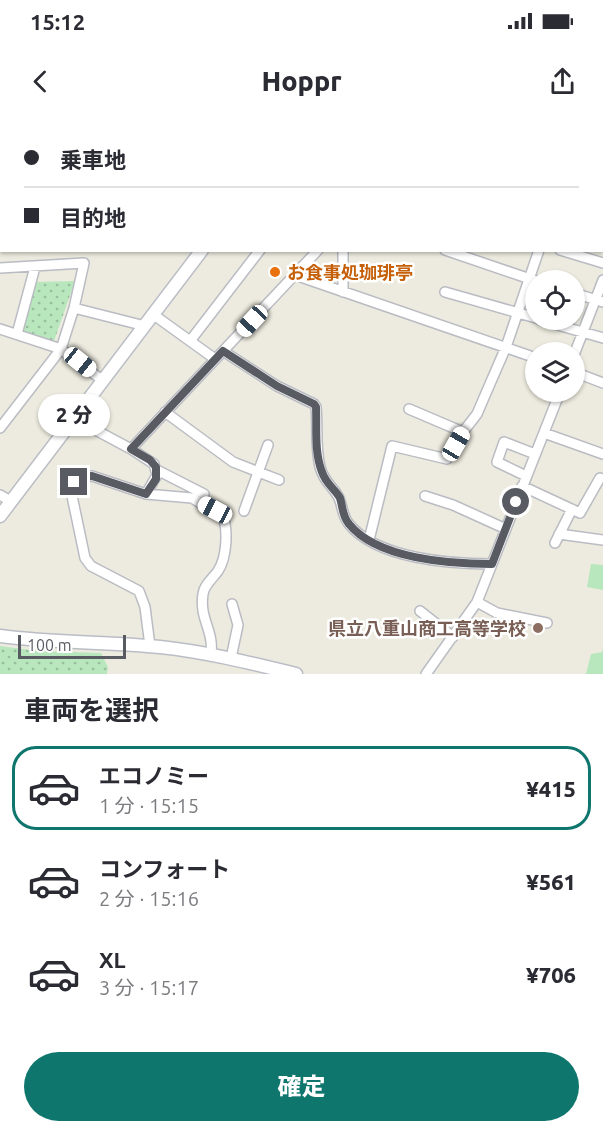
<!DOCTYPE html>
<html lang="ja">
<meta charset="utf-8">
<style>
:root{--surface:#fff;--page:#f7f7f7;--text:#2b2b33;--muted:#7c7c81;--line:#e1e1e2;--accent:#0f766e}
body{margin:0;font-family:Ubuntu,"Noto Sans JP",sans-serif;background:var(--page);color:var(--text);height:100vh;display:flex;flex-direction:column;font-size:22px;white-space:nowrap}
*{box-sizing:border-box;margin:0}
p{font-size:20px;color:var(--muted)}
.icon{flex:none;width:33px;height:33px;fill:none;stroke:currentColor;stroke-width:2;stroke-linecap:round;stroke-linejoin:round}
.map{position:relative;height:554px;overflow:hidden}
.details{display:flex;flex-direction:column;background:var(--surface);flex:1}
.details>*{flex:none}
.hud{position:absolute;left:0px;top:0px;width:603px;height:132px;box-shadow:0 2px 4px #0004;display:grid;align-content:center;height:132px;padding:0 24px;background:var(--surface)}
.controls{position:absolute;left:525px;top:150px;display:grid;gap:12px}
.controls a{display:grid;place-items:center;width:60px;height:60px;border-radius:50%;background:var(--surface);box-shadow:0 2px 4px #0004;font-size:30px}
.scale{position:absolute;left:18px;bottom:15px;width:108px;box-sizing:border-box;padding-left:6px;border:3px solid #585b62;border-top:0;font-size:16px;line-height:21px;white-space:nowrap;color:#585b62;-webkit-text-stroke:4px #fff;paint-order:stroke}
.end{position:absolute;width:27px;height:27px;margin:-14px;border:8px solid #585b62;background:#fff;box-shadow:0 0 0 3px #fff}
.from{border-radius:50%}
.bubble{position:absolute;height:42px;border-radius:21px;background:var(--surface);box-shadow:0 2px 4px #0004;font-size:20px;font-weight:800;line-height:42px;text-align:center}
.car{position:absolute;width:18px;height:36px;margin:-18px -9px;border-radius:8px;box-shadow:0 0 4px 2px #0007;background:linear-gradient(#fff 24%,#345 0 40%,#fff 0 76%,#345 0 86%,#fff 0)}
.hud b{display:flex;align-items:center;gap:21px;height:57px;font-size:22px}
.hud b+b{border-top:2px solid var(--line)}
.hud i{width:15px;height:15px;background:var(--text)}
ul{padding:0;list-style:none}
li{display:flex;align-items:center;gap:18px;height:84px;margin:0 12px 9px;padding:0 12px;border:3px solid transparent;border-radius:24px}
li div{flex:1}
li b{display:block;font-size:22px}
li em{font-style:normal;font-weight:800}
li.current{border-color:var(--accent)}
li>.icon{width:54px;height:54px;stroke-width:1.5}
h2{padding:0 24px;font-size:27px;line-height:72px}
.button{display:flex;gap:12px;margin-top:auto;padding:12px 24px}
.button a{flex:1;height:69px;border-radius:36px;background:var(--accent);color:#fff;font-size:24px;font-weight:800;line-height:69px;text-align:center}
.status{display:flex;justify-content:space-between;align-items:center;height:42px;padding:0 30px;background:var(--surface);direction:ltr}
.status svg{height:16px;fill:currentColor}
header{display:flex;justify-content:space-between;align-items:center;height:78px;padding:0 24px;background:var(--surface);font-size:27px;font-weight:800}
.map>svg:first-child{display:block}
.green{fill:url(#green-dots)}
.pitch{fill:#b8e7bd}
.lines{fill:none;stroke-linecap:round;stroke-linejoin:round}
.street-casing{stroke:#babcc3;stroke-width:12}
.secondary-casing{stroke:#babdc5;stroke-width:15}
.highway-casing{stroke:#ecb900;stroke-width:20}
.street{stroke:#fff;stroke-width:9}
.secondary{stroke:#fff;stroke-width:12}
.highway{stroke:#ffeb84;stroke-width:16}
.route{stroke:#585b62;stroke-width:8}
.food-dot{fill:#e8710a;stroke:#fff;stroke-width:2}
.education-dot{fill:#8d6e63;stroke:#fff;stroke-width:2}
.labels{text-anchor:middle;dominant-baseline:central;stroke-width:5;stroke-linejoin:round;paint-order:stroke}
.food-label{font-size:18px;font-weight:bold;fill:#c56008;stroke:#fff;text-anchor:start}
.education-label{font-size:18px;font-weight:bold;fill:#785e54;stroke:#fff;text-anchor:end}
</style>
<div class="status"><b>15:12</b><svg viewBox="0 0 49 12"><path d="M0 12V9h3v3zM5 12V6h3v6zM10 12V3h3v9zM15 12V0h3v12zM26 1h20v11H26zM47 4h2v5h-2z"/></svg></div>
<header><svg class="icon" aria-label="back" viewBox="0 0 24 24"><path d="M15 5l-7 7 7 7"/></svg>Hoppr<svg class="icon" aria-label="share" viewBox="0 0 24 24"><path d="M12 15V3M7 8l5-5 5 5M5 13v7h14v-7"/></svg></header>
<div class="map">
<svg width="603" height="554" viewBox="0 0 603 554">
<defs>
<pattern id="green-dots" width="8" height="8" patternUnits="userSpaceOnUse" patternTransform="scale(1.5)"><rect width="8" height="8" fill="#b8e7bd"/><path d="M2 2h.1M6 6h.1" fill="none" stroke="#98be9d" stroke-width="1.8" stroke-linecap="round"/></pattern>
</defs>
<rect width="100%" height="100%" fill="#edebdf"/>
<path class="green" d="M 75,161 L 53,224 L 20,213 L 33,162 Z
M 0,526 L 38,531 L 101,533 L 108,547 L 107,554 L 0,554 Z"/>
<path class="pitch" d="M 591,444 L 603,445 L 603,470 L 587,467 Z
M 603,527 L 603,554 L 586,554 L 591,534 L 602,532 Z"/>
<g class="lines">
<g class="street-casing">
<path id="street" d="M 97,0 L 97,2
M 208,2 L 208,0
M 220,2 L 230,0
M 402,2 L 403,0
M 578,2 L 578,0
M 0,37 L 2,37
M 602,102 L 603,103
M 343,130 L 343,172
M 445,130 L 536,161
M 560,130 L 603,143
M 0,148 L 84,143 L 74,188 L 61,229 L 0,308
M 295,155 L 536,238
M 445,172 L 536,198
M 574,173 L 603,182
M 74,188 L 145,206
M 154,195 L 215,239
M 540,200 L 603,218
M 0,209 L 61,229 L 102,260
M 17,214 L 35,147
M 190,221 L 260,130
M 223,231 L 277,266 L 314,284 L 316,287 C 318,308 315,326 320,347 C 324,363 334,367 339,378 C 343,387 342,396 349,404 C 377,439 451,444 492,444
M 574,235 L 603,160
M 574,252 L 603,263
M 409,289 L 463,312
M 165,292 L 233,342 L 279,360
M 75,299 L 131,329 L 154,344 L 157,355 L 146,374
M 544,313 L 603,334
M 131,329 L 318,130
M 157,350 L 204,374
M 526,356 L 497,342 L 504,322 L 535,334
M 522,366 L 580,393 L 600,358
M 0,375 L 12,382
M 425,376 L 453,385 L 506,409
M 244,391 L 268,325
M 559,414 L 603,420
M 369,420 L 392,326 L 447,339 L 463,312 L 477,294 L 483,280 L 506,227 L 539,130
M 555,423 L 572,389
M 477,482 L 497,493 L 547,503
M 420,491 L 453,517
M 150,526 L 145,487 L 139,471 L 91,446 L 85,438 L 72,376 L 74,362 L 78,358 L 92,356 L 146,374 L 192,378 L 223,396 C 228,411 227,437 218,451 C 213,458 204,465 203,474 C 199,499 214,510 211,534
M 231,538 L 238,505 L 232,484
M 426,554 L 477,482 L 560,272"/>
</g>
<g class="secondary-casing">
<path id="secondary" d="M 262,2 L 262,0
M 0,396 L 202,130
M 0,516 C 53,523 107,522 160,527 C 207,532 251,543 296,554"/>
</g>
<g class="highway-casing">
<path id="highway" d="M 587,0 L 599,2
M 457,2 L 463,0
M 0,98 L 2,98"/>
</g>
<use href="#street" class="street"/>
<use href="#secondary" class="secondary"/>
<use href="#highway" class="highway"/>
</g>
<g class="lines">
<path class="route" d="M 74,362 L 78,358 L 92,356 L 146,374 L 156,359 L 156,347 L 150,340 L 131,329 L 223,231 L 277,266 L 314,284 L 316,287 C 317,309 314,331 322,352 C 326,364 335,369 340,378 C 343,387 342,396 349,404 C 377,439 450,444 492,444 L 516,382"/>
</g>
<circle class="food-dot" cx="275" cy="152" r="6"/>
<circle class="education-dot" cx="538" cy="508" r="6"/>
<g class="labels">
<g class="food-label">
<text x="287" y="152">お食事処珈琲亭</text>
</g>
<g class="education-label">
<text x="526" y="508">県立八重山商工高等学校</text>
</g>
</g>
</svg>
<div class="controls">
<a><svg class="icon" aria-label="locate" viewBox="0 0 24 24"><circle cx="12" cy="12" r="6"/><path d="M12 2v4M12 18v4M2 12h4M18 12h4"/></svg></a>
<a><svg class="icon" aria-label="layers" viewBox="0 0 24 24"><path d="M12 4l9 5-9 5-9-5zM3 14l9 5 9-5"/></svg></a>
</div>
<div class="scale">100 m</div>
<i class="end from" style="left:516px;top:382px"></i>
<i class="end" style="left:74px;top:362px"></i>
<div class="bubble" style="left:38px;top:274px;width:72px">2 分</div>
<i class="car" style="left:252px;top:201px;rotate:223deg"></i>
<i class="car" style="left:80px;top:242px;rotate:129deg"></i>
<i class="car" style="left:456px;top:324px;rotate:30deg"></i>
<i class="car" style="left:215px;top:390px;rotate:298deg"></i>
<div class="hud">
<b><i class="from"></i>乗車地</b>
<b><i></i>目的地</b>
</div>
</div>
<section class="details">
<h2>車両を選択</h2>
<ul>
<li class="current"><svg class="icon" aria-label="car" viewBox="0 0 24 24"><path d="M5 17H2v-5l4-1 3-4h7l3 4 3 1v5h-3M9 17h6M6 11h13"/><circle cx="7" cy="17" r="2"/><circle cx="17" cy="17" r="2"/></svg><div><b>エコノミー</b><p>1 分 · 15:15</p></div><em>¥415</em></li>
<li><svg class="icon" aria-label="car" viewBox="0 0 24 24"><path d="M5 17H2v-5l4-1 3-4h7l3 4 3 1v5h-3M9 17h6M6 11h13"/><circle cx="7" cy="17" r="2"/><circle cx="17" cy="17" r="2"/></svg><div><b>コンフォート</b><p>2 分 · 15:16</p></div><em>¥561</em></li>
<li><svg class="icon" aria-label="car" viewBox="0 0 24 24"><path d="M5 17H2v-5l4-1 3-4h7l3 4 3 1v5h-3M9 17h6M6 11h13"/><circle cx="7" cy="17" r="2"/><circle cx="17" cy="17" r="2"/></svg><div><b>XL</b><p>3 分 · 15:17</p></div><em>¥706</em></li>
</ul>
<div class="button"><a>確定</a></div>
</section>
